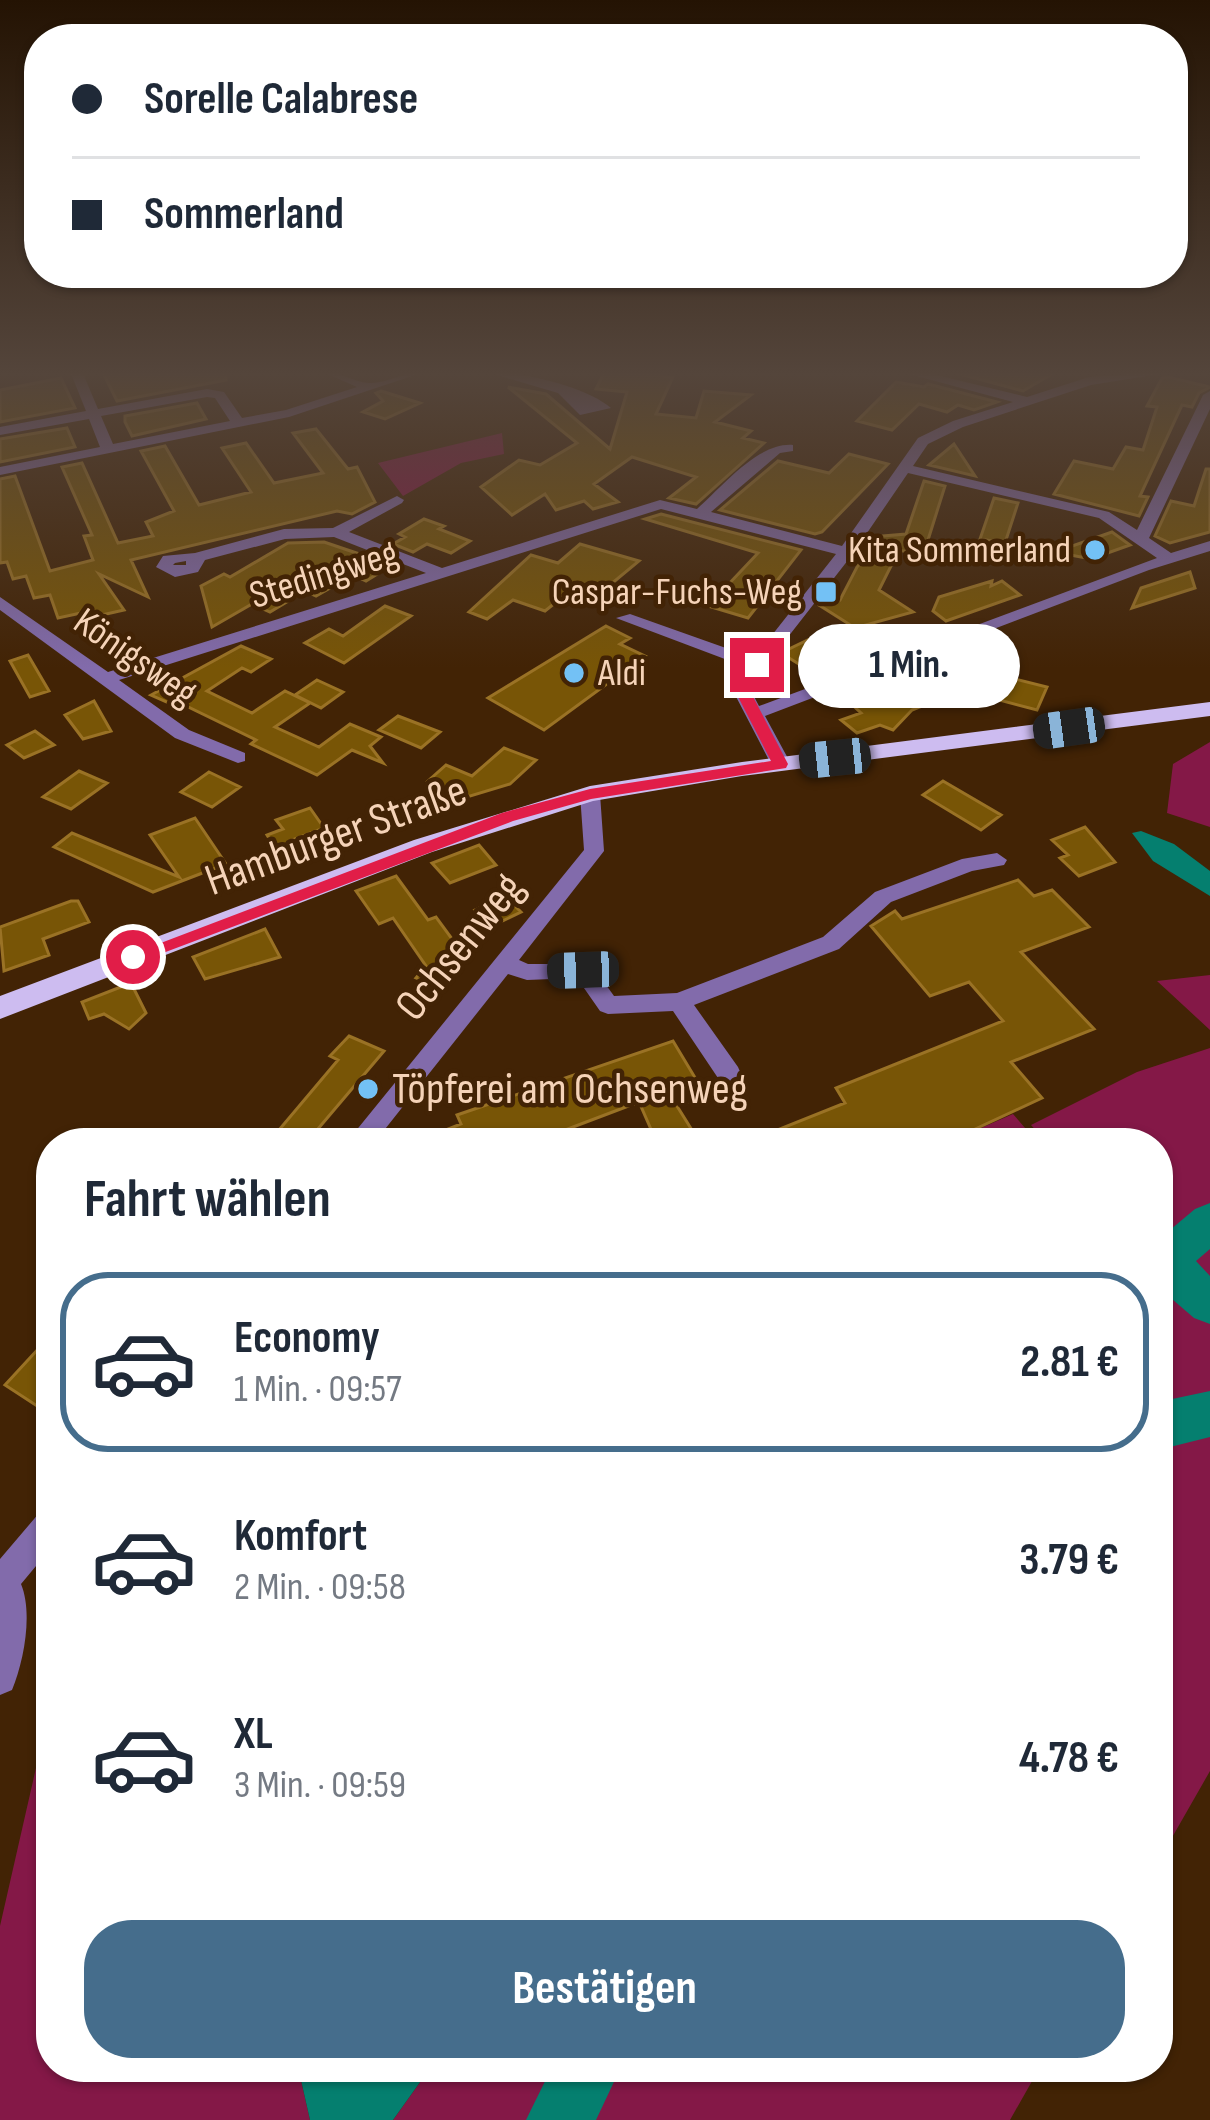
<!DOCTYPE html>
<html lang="de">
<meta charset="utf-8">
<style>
:root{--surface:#fff;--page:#f6f6f7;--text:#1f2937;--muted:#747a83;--line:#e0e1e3;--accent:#456d8c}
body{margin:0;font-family:"Sofia Sans Condensed",sans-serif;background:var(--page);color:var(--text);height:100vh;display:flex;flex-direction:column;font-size:45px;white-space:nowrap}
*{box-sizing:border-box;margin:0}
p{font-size:39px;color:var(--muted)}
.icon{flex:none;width:66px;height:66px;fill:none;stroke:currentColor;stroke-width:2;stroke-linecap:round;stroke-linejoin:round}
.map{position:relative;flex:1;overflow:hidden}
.details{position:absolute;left:36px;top:1128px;width:1137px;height:954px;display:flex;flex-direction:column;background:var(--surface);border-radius:48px;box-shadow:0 3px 9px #0004}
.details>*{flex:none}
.guide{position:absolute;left:24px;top:24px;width:1164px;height:264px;border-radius:48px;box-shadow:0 3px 9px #0004;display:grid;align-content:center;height:264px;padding:0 48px;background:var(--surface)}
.end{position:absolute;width:54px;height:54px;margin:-27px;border:15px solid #e11d48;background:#fff;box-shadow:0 0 0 6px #fff}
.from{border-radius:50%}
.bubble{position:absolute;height:84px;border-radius:42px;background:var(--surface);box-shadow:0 3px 9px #0004;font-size:39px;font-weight:700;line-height:84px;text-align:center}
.car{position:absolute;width:36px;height:72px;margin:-36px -18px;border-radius:15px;box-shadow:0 0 9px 3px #0007;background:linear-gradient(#222 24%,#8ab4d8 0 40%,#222 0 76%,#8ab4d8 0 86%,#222 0)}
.guide b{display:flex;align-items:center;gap:42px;height:114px;font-size:45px}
.guide b+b{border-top:3px solid var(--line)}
.guide i{width:30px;height:30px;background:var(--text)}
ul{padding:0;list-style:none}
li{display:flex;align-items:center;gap:36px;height:180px;margin:0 24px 18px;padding:0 24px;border:6px solid transparent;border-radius:48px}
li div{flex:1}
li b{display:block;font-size:45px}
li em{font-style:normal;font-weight:700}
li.current{border-color:var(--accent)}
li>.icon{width:108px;height:108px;stroke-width:1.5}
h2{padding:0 48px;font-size:54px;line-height:144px}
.button{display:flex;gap:24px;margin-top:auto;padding:24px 48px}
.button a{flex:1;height:138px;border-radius:48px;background:var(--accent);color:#fff;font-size:48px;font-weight:700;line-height:138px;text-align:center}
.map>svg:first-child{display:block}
.green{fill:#841847}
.water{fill:#057f6f}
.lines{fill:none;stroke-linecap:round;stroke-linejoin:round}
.river{fill:#057f6f;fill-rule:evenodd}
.building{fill:#785506;stroke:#9a7225;stroke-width:3}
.street{fill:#826bab;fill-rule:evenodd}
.primary{fill:#cdbcf0;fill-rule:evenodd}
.route{fill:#e11d48}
.poi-dot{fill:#73c1f5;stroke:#422305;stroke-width:4.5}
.labels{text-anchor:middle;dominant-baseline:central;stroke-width:9;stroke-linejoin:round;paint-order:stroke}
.far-poi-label{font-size:39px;fill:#f5d3b8;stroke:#422305;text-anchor:end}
.far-street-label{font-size:39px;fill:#f5d3b8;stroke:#422305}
.street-label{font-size:45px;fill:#f5d3b8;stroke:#422305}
.poi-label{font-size:45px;fill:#f5d3b8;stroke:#422305;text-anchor:start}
</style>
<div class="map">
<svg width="1210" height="2120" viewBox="0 0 1210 2120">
<rect width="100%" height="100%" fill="#422305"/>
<path class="green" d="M 502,433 L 504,454 L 461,463 L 403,496 L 378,463 Z
M 1210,742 L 1210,827 L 1167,813 L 1173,764 Z
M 1210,975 L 1210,1030 L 1157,981 Z
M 1210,1048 L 1210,1204 L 1158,1249 L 1158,1143 L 1047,1143 L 1031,1125 L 1137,1072 Z
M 1013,1114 L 1038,1143 L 947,1143 Z
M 1210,1241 L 1210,1771 L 1158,1862 L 1158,1278 L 1163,1282 Z
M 51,1702 L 51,2067 L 298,2067 L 310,2120 L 0,2120 L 0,1926 Z
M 425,2067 L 1040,2067 L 1010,2120 L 393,2120 L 423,2078 Z"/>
<path class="water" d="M 1141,831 L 1174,844 L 1210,871 L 1210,896 L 1153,861 L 1132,833 Z
M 298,2067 L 425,2067 L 423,2078 L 393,2120 L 310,2120 Z"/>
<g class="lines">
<path class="river" d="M 1210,1203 L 1210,1249 L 1196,1261 L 1210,1276 L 1210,1324 L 1194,1318 L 1158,1287 L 1158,1240 L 1195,1209 Z
M 1210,1391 L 1210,1437 L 1158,1450 L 1158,1402 Z
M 552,2067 L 621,2067 L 596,2120 L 526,2120 Z"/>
</g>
<path class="building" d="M 102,371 L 225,371 L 226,380 L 117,401 Z
M 605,371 L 673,377 L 656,414 L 696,418 L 704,391 L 751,395 L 715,422 L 751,431 L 743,438 L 764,443 L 696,504 L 669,498 L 696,477 L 632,457 L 594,484 L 618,502 L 593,509 L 584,501 L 556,510 L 545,494 L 512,515 L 481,487 L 519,460 L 540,465 L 577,443 L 508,387 L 546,394 L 610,449 L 627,392 L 596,389 Z
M 949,371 L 1057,371 L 1023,391 Z
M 1168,377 L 1210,387 L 1199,393 L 1192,407 L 1182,405 L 1140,496 L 1148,497 L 1139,516 L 1054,494 L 1074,461 L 1113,469 L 1126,447 L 1143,450 L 1157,407 L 1147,406 L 1162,378 Z
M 61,378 L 75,408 L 0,422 L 0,390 Z
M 896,382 L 924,387 L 928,384 L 997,402 L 974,410 L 958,405 L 947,412 L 919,404 L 892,430 L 857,421 Z
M 381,391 L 420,403 L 385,419 L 363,412 L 383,401 L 376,393 Z
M 197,403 L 206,419 L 132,436 L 125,422 L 125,416 Z
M 67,428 L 75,447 L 0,462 L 0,439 Z
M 316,429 L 348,469 L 357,467 L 375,502 L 352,514 L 337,511 L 131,560 L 148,597 L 99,574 L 124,610 L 93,617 L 90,611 L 58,618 L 50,595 L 34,598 L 26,576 L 13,579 L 7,562 L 0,563 L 0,479 L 15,476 L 50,571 L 93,560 L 84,536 L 92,535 L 62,467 L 82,463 L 118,543 L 153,536 L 146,522 L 174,511 L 141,451 L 165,446 L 199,505 L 251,492 L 222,448 L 246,443 L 274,483 L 323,473 L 293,433 Z
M 954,444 L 975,476 L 929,465 Z
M 849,454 L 888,464 L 822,532 L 815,534 L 720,510 L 778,461 L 829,473 Z
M 1206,469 L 1210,469 L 1210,532 L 1170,543 L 1155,536 L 1171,501 L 1194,506 Z
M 924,481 L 945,486 L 928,540 L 961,547 L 952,563 L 899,550 L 879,590 L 913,612 L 855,628 L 819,605 L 825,597 L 840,600 L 857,567 L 883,536 L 906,534 Z
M 994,498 L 1018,503 L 1005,543 L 980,539 Z
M 661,514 L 801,550 L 748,618 L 708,606 L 758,553 L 645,519 Z
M 424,519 L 444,526 L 439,529 L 470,541 L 451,553 L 427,544 L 413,552 L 393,544 L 405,537 L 399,534 Z
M 1112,532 L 1130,545 L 1091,559 L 1055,552 Z
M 324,542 L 392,565 L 366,581 L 353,575 L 316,596 L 305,591 L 270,612 L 252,604 L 212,627 L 201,586 L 224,574 L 230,577 L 288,543 Z
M 580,544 L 639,561 L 599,594 L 575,587 L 545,611 L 513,600 L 487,619 L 469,612 L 531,555 L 558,563 Z
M 1190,572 L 1195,588 L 1132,608 L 1141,588 Z
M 992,581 L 991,586 L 1002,581 L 1020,595 L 946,621 L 933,611 L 939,597 Z
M 385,606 L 411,616 L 344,663 L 305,643 L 329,629 L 343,636 Z
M 606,626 L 630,638 L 620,644 L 645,656 L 544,730 L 488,698 Z
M 828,630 L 814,649 L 823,655 L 802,666 L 781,653 Z
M 241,646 L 271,659 L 251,672 L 242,668 L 207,691 L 252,713 L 285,691 L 310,703 L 275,727 L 319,747 L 350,724 L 381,737 L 370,746 L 383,763 L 352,750 L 317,775 L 251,744 L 256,740 L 182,704 L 178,707 L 151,695 Z
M 28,655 L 49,691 L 30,697 L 10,661 Z
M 999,675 L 1047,687 L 1037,710 L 988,697 Z
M 317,680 L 343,692 L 321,708 L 295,695 Z
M 906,681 L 932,702 L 912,710 L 893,730 L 880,725 L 857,733 L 841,720 L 861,713 L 846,699 Z
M 94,701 L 111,731 L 83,739 L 65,715 Z
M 398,716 L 440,732 L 421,748 L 379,730 Z
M 35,731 L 54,745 L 24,758 L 7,745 Z
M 504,748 L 536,760 L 510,784 L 467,797 L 428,781 L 446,765 L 472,776 Z
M 79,771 L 107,783 L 71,809 L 43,797 Z
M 209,772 L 240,787 L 212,807 L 181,792 Z
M 943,781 L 1001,815 L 981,830 L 923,795 Z
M 310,808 L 324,828 L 292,840 L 301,855 L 283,861 L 267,835 L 283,829 L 276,820 Z
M 195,818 L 226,864 L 153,892 L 54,847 L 72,833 L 179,877 L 150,835 Z
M 1085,827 L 1115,862 L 1079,876 L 1060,858 L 1068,855 L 1052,840 Z
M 479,845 L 496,865 L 450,883 L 432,863 Z
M 396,876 L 428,920 L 436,917 L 455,943 L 449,946 L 469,955 L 440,988 L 416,978 L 426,966 L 393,918 L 379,924 L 356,891 Z
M 1018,880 L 1034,896 L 1052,890 L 1089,927 L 1021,952 L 1094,1029 L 1011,1062 L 1042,1098 L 945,1143 L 745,1143 L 845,1103 L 836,1088 L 1003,1021 L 969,982 L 930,996 L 871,926 L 895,911 L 902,919 Z
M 505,896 L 521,912 L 490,927 L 475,910 Z
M 71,901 L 78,901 L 89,922 L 43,939 L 49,955 L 4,971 L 0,927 Z
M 265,929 L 280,957 L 205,979 L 193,957 Z
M 131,983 L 146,1013 L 129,1029 L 104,1014 L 89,1019 L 82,1002 Z
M 349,1036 L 384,1051 L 306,1143 L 268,1143 L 338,1060 L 330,1056 Z
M 673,1041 L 706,1096 L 677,1106 L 700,1143 L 657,1143 L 639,1102 L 531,1143 L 413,1143 L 461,1124 L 457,1115 Z
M 51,1335 L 51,1415 L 5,1385 Z"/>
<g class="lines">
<path class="street" d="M 70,371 L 82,371 L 98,409 L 207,389 L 224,392 L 242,418 L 286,410 L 357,387 L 321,371 C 340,371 353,382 369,383 C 385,384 407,371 427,371 L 289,417 L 0,475 L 0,467 L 100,447 L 89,419 L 0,435 L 0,427 L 86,411 ZM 207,397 L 215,398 L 230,421 L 113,444 L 101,416 Z
M 484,371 C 518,371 586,386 611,408 L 580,415 L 558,393 Z
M 898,371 L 920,371 L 1027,397 L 1089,377 L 1178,371 L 1091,385 L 963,427 L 928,444 L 913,466 L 1109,512 L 1137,530 L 1203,395 L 1210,391 L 1210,409 L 1149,538 L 1171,553 L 1210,541 L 1210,551 L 1149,570 L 765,716 L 791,764 L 781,770 L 771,764 L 731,687 L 746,667 L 616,618 L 630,614 L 754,658 L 836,554 L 661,509 L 119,680 L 189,730 L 245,753 L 245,761 L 238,763 L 175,738 L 0,610 L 0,597 L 108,672 L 426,573 L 334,537 L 285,539 L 205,560 L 198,572 L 175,577 L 156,567 L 163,556 L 195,553 L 284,529 L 333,528 L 397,496 L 404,500 L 402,503 L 349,532 L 442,568 L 660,500 L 697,509 C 722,487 758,442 793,445 L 793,451 L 780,453 L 711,512 L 842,546 L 918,438 L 953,421 L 1013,402 ZM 908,473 L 1099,518 L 1157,558 L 759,706 L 749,687 L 852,555 ZM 186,561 L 186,565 L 173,565 L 175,563 Z
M 590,788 L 600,794 L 604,851 L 519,960 L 528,964 L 591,964 L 614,996 L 677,993 L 823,937 L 875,892 L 962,859 L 997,853 L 1007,860 L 1004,865 L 972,871 L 891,902 L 839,949 L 694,1005 L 738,1067 L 741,1074 L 738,1081 L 720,1081 L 673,1011 L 608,1014 L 600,1011 L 577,978 L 527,980 L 508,974 L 374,1143 L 346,1143 L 584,850 L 580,794 Z
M 51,1507 L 51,1548 L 21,1584 C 33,1613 24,1661 12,1690 L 0,1695 L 0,1559 L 40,1512 Z"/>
<path class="primary" d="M 1210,702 L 1210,716 L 742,776 L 593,801 L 432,852 L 0,1019 L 0,996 L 414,840 L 590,786 L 742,762 Z"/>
</g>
<linearGradient id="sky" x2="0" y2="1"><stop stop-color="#241303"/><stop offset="0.56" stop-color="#54453b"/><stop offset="1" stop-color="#54453b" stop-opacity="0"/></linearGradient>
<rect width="1210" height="668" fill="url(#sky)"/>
<path class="route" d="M 752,662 L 764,665 L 748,687 L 788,764 L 786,768 L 591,799 L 513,821 L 139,962 L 133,964 L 124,957 L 502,813 L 590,789 L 771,761 L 733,687 Z"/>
<g class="poi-dot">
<circle cx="1095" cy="550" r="12"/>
<rect x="814" y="580" width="24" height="24" rx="6"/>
<circle cx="574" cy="673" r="12"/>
<circle cx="368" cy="1089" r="12"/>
</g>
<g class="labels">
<g class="far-poi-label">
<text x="1071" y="550">Kita Sommerland</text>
<text x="802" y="592">Caspar-Fuchs-Weg</text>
<text x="598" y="673" text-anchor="start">Aldi</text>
</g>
<g class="far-street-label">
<text transform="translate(324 575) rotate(-17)">Stedingweg</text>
<text transform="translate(135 658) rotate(35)">Königsweg</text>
</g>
<g class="street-label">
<text transform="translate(336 836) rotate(-20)">Hamburger Straße</text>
<text transform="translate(460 947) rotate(-51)">Ochsenweg</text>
</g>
<g class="poi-label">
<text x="392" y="1089">Töpferei am Ochsenweg</text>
</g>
</g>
</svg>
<i class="end from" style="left:133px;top:957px"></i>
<i class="end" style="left:757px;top:665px"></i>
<div class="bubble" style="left:798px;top:624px;width:222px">1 Min.</div>
<i class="car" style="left:1069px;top:728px;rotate:262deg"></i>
<i class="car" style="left:835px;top:758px;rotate:264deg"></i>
<i class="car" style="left:583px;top:970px;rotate:268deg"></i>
<div class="guide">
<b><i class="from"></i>Sorelle Calabrese</b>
<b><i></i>Sommerland</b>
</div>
<section class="details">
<h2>Fahrt wählen</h2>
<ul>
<li class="current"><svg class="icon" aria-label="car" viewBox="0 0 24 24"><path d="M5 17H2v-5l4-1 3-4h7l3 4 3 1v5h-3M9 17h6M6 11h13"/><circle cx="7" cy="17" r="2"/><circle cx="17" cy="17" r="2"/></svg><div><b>Economy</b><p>1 Min. · 09:57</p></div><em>2.81 €</em></li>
<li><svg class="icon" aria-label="car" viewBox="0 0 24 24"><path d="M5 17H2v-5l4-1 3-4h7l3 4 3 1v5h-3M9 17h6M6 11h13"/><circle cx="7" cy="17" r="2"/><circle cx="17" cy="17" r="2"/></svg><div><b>Komfort</b><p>2 Min. · 09:58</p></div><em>3.79 €</em></li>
<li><svg class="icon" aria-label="car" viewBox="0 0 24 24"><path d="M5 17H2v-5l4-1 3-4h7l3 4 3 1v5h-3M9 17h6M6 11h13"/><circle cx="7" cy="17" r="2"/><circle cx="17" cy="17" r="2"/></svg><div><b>XL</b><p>3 Min. · 09:59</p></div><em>4.78 €</em></li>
</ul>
<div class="button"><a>Bestätigen</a></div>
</section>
</div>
